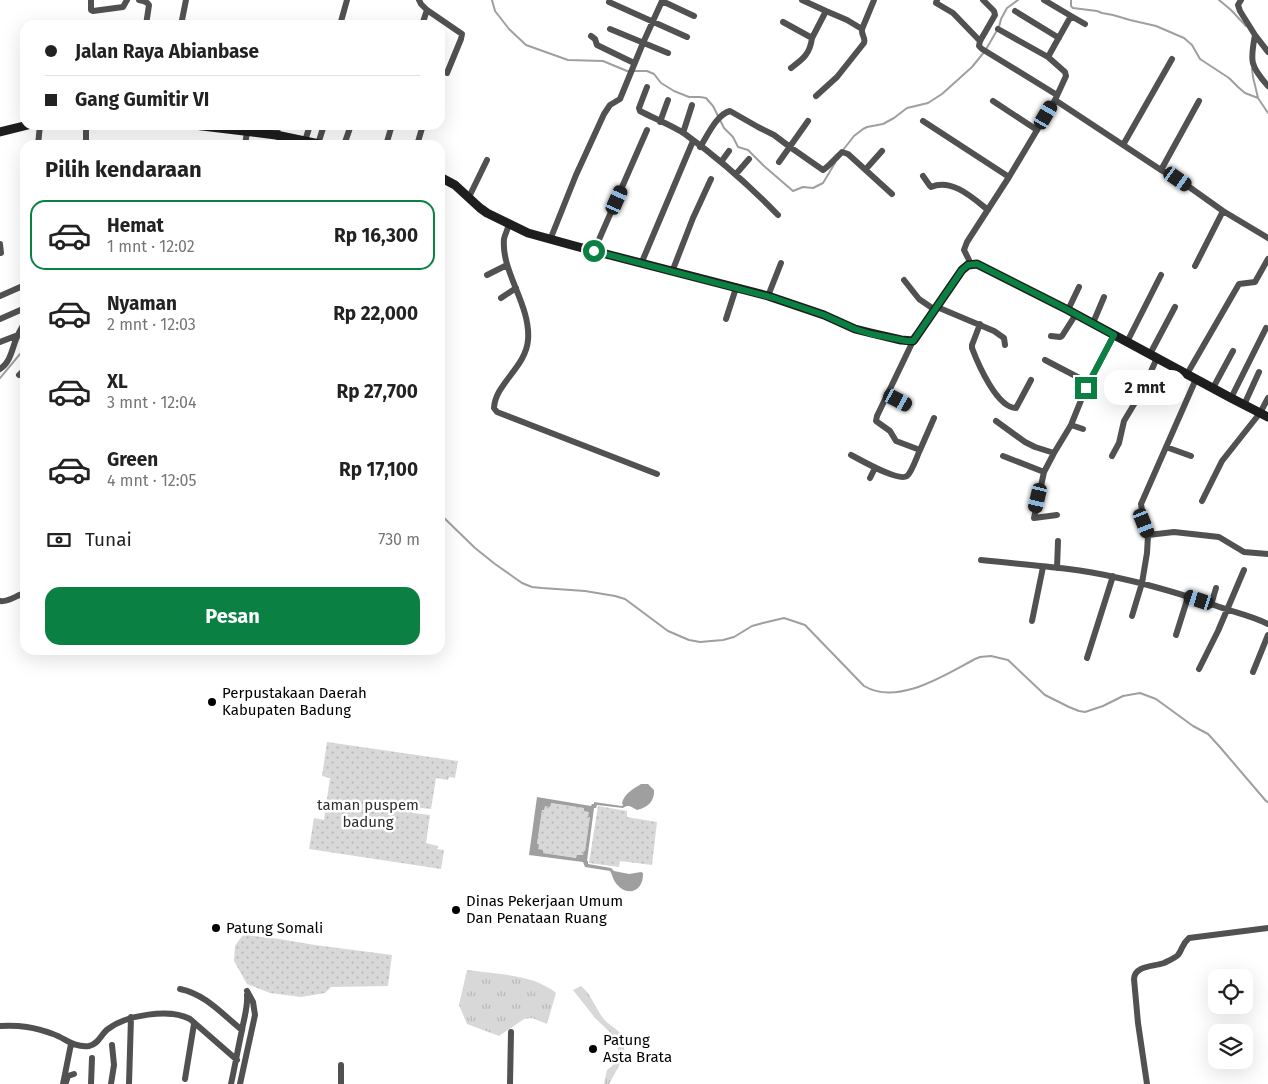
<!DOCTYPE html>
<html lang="id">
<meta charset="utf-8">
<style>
:root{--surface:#fff;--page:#f6f6f6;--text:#222;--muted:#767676;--line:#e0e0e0;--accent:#0b8043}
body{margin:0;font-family:"Fira Sans",sans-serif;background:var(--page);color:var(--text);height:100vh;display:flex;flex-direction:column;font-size:19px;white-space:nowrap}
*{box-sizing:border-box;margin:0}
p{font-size:16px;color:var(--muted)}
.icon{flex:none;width:28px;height:28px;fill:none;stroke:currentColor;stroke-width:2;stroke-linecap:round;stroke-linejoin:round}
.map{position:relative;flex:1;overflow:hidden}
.sheet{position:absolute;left:20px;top:140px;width:425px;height:515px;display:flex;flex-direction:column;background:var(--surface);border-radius:15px;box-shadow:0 5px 20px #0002}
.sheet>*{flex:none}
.top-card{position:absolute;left:20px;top:20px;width:425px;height:110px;border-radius:15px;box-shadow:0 5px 20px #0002;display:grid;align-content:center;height:110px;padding:0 25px;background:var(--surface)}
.fabs{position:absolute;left:1208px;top:969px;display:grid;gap:10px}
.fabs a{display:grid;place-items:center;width:45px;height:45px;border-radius:10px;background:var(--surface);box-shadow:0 5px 20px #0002;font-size:25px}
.end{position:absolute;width:22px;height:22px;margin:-11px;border:6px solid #0b8043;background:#fff;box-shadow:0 0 0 2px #fff}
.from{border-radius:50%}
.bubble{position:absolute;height:35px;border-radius:15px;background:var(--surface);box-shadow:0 5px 20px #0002;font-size:16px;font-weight:700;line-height:35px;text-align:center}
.car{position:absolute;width:15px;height:30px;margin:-15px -8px;border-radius:6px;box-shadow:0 0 4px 1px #0007;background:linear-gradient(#222 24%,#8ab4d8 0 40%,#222 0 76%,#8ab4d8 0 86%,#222 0)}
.top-card b{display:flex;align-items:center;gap:18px;height:48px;font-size:19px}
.top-card b+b{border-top:1px solid var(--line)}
.top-card i{width:12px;height:12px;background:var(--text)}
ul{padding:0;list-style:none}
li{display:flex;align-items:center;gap:15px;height:70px;margin:0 10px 8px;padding:0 15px;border:2px solid transparent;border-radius:15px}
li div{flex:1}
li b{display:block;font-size:19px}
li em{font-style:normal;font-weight:700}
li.selected{border-color:var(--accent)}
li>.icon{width:45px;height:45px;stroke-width:1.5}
h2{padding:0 25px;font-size:22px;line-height:60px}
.pay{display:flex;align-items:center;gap:12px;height:55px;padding:0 25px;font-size:19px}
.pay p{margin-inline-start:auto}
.button{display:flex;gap:10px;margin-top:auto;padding:10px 25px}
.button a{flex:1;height:58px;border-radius:15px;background:var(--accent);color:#fff;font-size:20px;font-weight:700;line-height:58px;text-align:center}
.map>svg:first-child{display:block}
.grass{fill:url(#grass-tufts)}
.park{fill:url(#park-dots)}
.water{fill:#9f9f9f;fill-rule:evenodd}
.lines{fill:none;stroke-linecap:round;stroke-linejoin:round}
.stream{stroke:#9f9f9f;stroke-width:2}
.minor{stroke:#515151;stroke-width:6}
.secondary{stroke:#1e1e1e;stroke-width:9}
.route{stroke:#0b8043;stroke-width:6}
.poi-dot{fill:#000;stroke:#fff;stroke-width:2}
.labels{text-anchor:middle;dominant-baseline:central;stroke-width:5;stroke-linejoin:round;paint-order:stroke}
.poi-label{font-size:15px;fill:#000;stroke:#fff;text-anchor:start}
.park-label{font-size:15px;fill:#2f2f2f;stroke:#fff}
</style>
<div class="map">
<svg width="1268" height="1084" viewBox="0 0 1268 1084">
<defs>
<pattern id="grass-tufts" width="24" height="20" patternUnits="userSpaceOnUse" patternTransform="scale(1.25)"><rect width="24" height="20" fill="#d8d8d8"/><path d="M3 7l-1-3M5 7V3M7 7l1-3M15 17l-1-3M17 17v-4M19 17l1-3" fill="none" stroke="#b8b8b8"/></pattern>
<pattern id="park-dots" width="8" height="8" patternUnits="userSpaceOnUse" patternTransform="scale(1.25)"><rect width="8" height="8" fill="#d8d8d8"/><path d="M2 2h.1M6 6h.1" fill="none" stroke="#b8b8b8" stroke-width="1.8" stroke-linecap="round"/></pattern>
</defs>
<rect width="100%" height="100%" fill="#fff"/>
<path class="grass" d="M 467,970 C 495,974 534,974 556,993 L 547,1024 L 532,1018 L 524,1019 L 499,1036 L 467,1024 L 459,1005 Z
M 581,986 C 591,994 595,1007 603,1018 C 607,1024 615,1027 620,1033 C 631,1050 617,1069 609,1084 L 604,1084 L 607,1070 L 612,1066 L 616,1060 L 618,1052 L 618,1044 L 614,1036 L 595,1018 L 573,990 Z"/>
<path class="park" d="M 327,742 L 458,761 L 455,778 L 449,777 L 448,780 L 436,778 L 431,809 L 412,807 L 412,813 L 430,815 L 426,843 L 438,846 L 437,849 L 444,850 L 441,869 L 309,849 L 314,818 L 324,820 L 330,778 L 322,776 Z
M 550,803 L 584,808 L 589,812 L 590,817 L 585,851 L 583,856 L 577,858 L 543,853 L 538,849 L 537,844 L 542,810 L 545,806 Z
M 598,806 L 627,811 L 627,817 L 657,822 L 652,865 L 620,861 L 619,867 L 589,863 Z
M 247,935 L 279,939 L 315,945 L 392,955 L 388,986 L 331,987 L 325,993 L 301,997 L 270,993 L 247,984 L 234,961 L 235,946 L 242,936 Z"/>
<path class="water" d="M 641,784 L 648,784 L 654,790 C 655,801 647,808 637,810 C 631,807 629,804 623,808 L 597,805 L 596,808 L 594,808 L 587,861 L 588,861 L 588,864 L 611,868 L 614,871 L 629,874 L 641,872 L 643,873 C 644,892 626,898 615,882 C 613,879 612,874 610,871 L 585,867 L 583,862 L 529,855 L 537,797 L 591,806 L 592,804 L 594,804 L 594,802 L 622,806 L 623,805 L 622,803 C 624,794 633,789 641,784 ZM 551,803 L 584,808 L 584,811 L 589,812 L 588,817 L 590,817 L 585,851 L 584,851 L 583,855 L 577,855 L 576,858 L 543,853 L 543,850 L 538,849 L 539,844 L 537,844 L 542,810 L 544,810 L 545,806 L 550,807 Z"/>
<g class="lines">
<path class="stream" d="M 492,0 L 495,11 L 509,29 L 526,45 L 568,60 L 603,61 L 627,71 L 630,71
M 1071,0 L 1071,6 L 1073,8 L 1097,11 L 1102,13 L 1113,15 L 1130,20 L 1156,26 L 1184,38 L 1192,45 L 1200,59 L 1229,78 L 1238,87 L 1245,93 L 1258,98
M 1219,0 L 1231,10 L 1246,26
M 1252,69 L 1253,77 L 1258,98 L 1268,113
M 634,71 L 647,71 L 654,74 L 661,83 L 674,91 L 689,97 L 700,97 L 706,98 L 713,106 L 724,128 L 733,137 L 738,147 L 748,150 L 764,166 L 793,191 L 803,187 L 813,188 L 823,183 L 835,163
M 843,150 L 854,136 L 863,129 L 867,127 L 883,124 L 894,118 L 907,108 L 928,103 L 942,94 L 972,67 L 985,51 L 999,27 L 1001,19 L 1007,8 L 1018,0
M 0,378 L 25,348
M 440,514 L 475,548 L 495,564 L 522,583 L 532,587 L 542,588 L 585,591 L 615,596 L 625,599 L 668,631 L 689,640 L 700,642 L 723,640 L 734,637 L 752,626 L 763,623 L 784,618 L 805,625 L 864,686 C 898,706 945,675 975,659 L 980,657 L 991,656 L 1008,660 L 1045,695 L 1069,707 L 1079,711 L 1085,712 L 1103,706 L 1123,696 L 1140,693 L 1156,699 L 1193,726 L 1208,734 L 1219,746 L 1266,801 L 1268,802"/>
<path class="minor" d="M 91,0 L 91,10 L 93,11 L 123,7 L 127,0
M 139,0 C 143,1 147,1 149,5 L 146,25
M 419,0 L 421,4 L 427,10 L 422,25
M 802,0 L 826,11
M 937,0 L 936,3 L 953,13 L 980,41 L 979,46 L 982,49 L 1057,95
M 1044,0 L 1071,16 L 1048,57
M 1241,0 L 1238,5 L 1240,11 L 1255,35 C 1250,61 1250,66 1268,86
M 609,2 L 687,37
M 427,10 L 462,34 L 461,39 L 447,73
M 1015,11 L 1059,38
M 1071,16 L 1085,24
M 783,22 L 812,38 L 826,11 L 847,20 L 862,29 L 874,0
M 89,25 L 89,23
M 181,25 L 186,0
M 340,25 L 347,0
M 610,29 L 668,53
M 1255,35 L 1268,52
M 591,36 L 595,39 L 597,45 L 634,63
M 980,41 L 995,15 L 994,11 L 983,0
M 791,68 C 803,59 810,54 812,38
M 647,87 L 639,108 L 640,111 C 653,118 673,126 685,134 C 718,158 749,185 778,215
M 816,96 L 837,77 L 864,43 C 866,38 861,35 862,29
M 1055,100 L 1161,170 L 1178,179 L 1223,211 L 1268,238
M 993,101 L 1037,130
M 923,121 L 1009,177
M 660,122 L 668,100
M 86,125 L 86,145
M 683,133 L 692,105
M 276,135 L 279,125
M 305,141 L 310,125
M 318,144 L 324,125
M 38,145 L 40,125
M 245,145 L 247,132
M 344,145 L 351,125
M 386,145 L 392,125
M 417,145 L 423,125
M 1123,145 L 1172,59
M 700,147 C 708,135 716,115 730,111 L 758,127 L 774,135 L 790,147 L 823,170 C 827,168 837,157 842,152 L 848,154 L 892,194
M 721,162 L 729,151
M 779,162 L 808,121
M 866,169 L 882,151
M 1161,170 L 1199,101
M 736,174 L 749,159
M 923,176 L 930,186 L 931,187 C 952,178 973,198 988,210
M 469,197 L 487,160
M 509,224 C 508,229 505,234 504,239 C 501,272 531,305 528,340 C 526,367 495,384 494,408 L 497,412 L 657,474
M 550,240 L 576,175 L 604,114 L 610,105 L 620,99 L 643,43 L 662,1 L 694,16
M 0,244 L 1,253
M 594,251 L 647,130
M 641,264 L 693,141
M 970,264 L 969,260 L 964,250 L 967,242 L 1009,177 L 1055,100 L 1066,76 L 1065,72 L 1048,57 L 998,29
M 1195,266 L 1223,211
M 672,272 L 693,218 L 711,179
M 487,275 L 507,265
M 904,280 L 919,299 L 935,310
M 0,296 L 25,285
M 768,296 L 781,263
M 501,298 L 516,288
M 937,307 L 994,331 L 1004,338 L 1005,345
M 1068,310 L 1079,287
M 0,319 L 25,308
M 726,319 L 736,288
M 1093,323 L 1104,297
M 980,324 L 972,345 L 972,348 C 978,364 997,408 1016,408 L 1031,380
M 1051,336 L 1060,337 L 1062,336 L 1076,314
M 913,341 L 877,416 L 876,421 L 890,431 L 896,441 L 920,450 L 934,418
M 0,342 L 18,335
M 1127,342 L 1161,275
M 1150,354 L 1175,307
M 1045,360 L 1089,383
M 0,369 C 11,362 12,348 17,337 C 19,332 22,327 25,322
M 1187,374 L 1239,284 L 1255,282 L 1268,259
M 19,375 L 25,369
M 1213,388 L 1233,351
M 887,394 L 908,405
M 1231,398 L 1266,328
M 1244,405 L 1259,372
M 996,421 L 1025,442 L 1035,447 L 1054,453
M 1071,425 L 1083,429
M 1166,447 L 1191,456
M 851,455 C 861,460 898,482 907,476 C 912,472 917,456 920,450
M 1003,456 L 1044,472
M 1112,456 L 1119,443 L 1124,421 L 1142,391 L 1157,358
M 870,478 L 875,468
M 1202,501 L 1222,461 L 1260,413 L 1268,398
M 1057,515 L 1034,518 L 1044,472 L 1054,453 L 1071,425 L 1086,388 L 1114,335
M 1148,535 L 1174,532 L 1219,537 L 1244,552 L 1268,554
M 981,560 C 1025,565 1071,567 1114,577 C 1148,584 1181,594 1214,605 C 1232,612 1251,615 1268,624
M 1057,568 L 1058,541
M 0,601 C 7,603 17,595 25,593
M 1211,605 L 1216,588
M 1132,616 L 1142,583 L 1147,553 L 1148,535 L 1144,523 L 1141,504 L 1196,379
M 1032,621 L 1043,567
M 1176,635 L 1188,597
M 1087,658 L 1113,576
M 1199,669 L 1218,631 L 1244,570
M 1253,672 L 1268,635
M 180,989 C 205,994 222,1014 242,1030
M 0,1026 C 20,1025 34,1027 53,1034 C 65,1038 74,1048 89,1046 C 99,1044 101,1034 108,1029 C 127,1015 169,1008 190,1019 L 237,1060
M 341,1065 L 341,1084
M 185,1079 L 194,1024
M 66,1082 L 68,1076 L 74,1074
M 63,1084 L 71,1044
M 91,1084 L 92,1058
M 111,1084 L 114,1065 L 112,1045
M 129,1084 L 131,1017
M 231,1084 C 235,1066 238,1048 242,1030 C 244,1018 248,1007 247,995
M 240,1084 L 255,1015 L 253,1002 L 247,991
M 510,1084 L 511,1032
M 1147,1084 L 1138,1023 L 1134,979 C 1135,965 1153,967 1164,963 C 1168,961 1175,958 1178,955 C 1183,949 1181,945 1189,938 L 1268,928"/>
<path class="secondary" d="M 194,125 L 276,135 L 324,145
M 0,132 L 28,125
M 440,177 L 455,185 L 480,208 L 487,213 L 528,233 L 575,246 L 768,296 L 824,315 L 855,329 L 871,333 L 901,340 L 913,341 L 916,337 L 962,270 L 968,265 L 977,264 L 1068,310 L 1231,398 L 1268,417"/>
</g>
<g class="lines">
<path class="route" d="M 594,251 L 774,298 L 824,315 L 855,329 L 871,334 L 907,341 L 913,341 L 916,337 L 962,270 L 968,265 L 977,264 L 1068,310 L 1114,335 L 1086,388"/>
</g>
<g class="poi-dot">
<circle cx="212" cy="702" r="5"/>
<circle cx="456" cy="910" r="5"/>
<circle cx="216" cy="928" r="5"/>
<circle cx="593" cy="1049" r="5"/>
</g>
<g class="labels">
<g class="poi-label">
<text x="222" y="693">Perpustakaan Daerah<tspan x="222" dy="17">Kabupaten Badung</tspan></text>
<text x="466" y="901">Dinas Pekerjaan Umum<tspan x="466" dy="17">Dan Penataan Ruang</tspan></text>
<text x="226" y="928">Patung Somali</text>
<text x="603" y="1040">Patung<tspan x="603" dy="17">Asta Brata</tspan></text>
</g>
<g class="park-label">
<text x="368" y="805">taman puspem<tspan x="368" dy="17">badung</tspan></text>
</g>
</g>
</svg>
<div class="fabs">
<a><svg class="icon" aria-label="locate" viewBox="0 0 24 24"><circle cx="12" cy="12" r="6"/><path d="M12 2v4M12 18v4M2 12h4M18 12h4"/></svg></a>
<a><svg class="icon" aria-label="layers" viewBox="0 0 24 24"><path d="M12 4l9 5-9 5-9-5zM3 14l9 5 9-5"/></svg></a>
</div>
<i class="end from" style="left:594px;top:251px"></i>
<i class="end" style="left:1086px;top:388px"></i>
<div class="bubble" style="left:1104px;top:370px;width:82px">2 mnt</div>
<i class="car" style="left:1046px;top:115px;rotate:30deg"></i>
<i class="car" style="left:1178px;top:179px;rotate:125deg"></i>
<i class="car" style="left:617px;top:200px;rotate:24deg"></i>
<i class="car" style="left:898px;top:400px;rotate:118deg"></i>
<i class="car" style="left:1038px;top:498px;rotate:193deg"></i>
<i class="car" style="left:1144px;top:523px;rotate:159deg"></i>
<i class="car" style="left:1199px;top:600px;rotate:288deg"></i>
<div class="top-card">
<b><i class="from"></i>Jalan Raya Abianbase</b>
<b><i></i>Gang Gumitir VI</b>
</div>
<section class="sheet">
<h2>Pilih kendaraan</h2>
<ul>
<li class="selected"><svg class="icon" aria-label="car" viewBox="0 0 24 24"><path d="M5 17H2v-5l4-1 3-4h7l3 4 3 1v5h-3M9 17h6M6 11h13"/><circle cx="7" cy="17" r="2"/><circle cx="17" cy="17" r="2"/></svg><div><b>Hemat</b><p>1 mnt · 12:02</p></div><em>Rp 16,300</em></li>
<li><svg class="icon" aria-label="car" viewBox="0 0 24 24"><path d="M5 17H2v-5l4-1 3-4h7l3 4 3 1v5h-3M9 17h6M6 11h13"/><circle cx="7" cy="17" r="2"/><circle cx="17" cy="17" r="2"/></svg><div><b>Nyaman</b><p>2 mnt · 12:03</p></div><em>Rp 22,000</em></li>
<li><svg class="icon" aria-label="car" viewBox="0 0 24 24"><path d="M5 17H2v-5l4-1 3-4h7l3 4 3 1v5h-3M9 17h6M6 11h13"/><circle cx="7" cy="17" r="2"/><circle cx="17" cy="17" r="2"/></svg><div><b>XL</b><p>3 mnt · 12:04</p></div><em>Rp 27,700</em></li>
<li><svg class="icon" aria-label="car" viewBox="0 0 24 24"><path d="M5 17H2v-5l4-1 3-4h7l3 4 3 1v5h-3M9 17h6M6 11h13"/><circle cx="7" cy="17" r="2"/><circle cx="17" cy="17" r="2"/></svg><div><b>Green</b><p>4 mnt · 12:05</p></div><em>Rp 17,100</em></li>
</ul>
<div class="pay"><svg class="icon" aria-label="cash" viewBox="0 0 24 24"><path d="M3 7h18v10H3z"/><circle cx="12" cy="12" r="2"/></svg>Tunai<p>730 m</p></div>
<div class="button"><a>Pesan</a></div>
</section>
</div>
